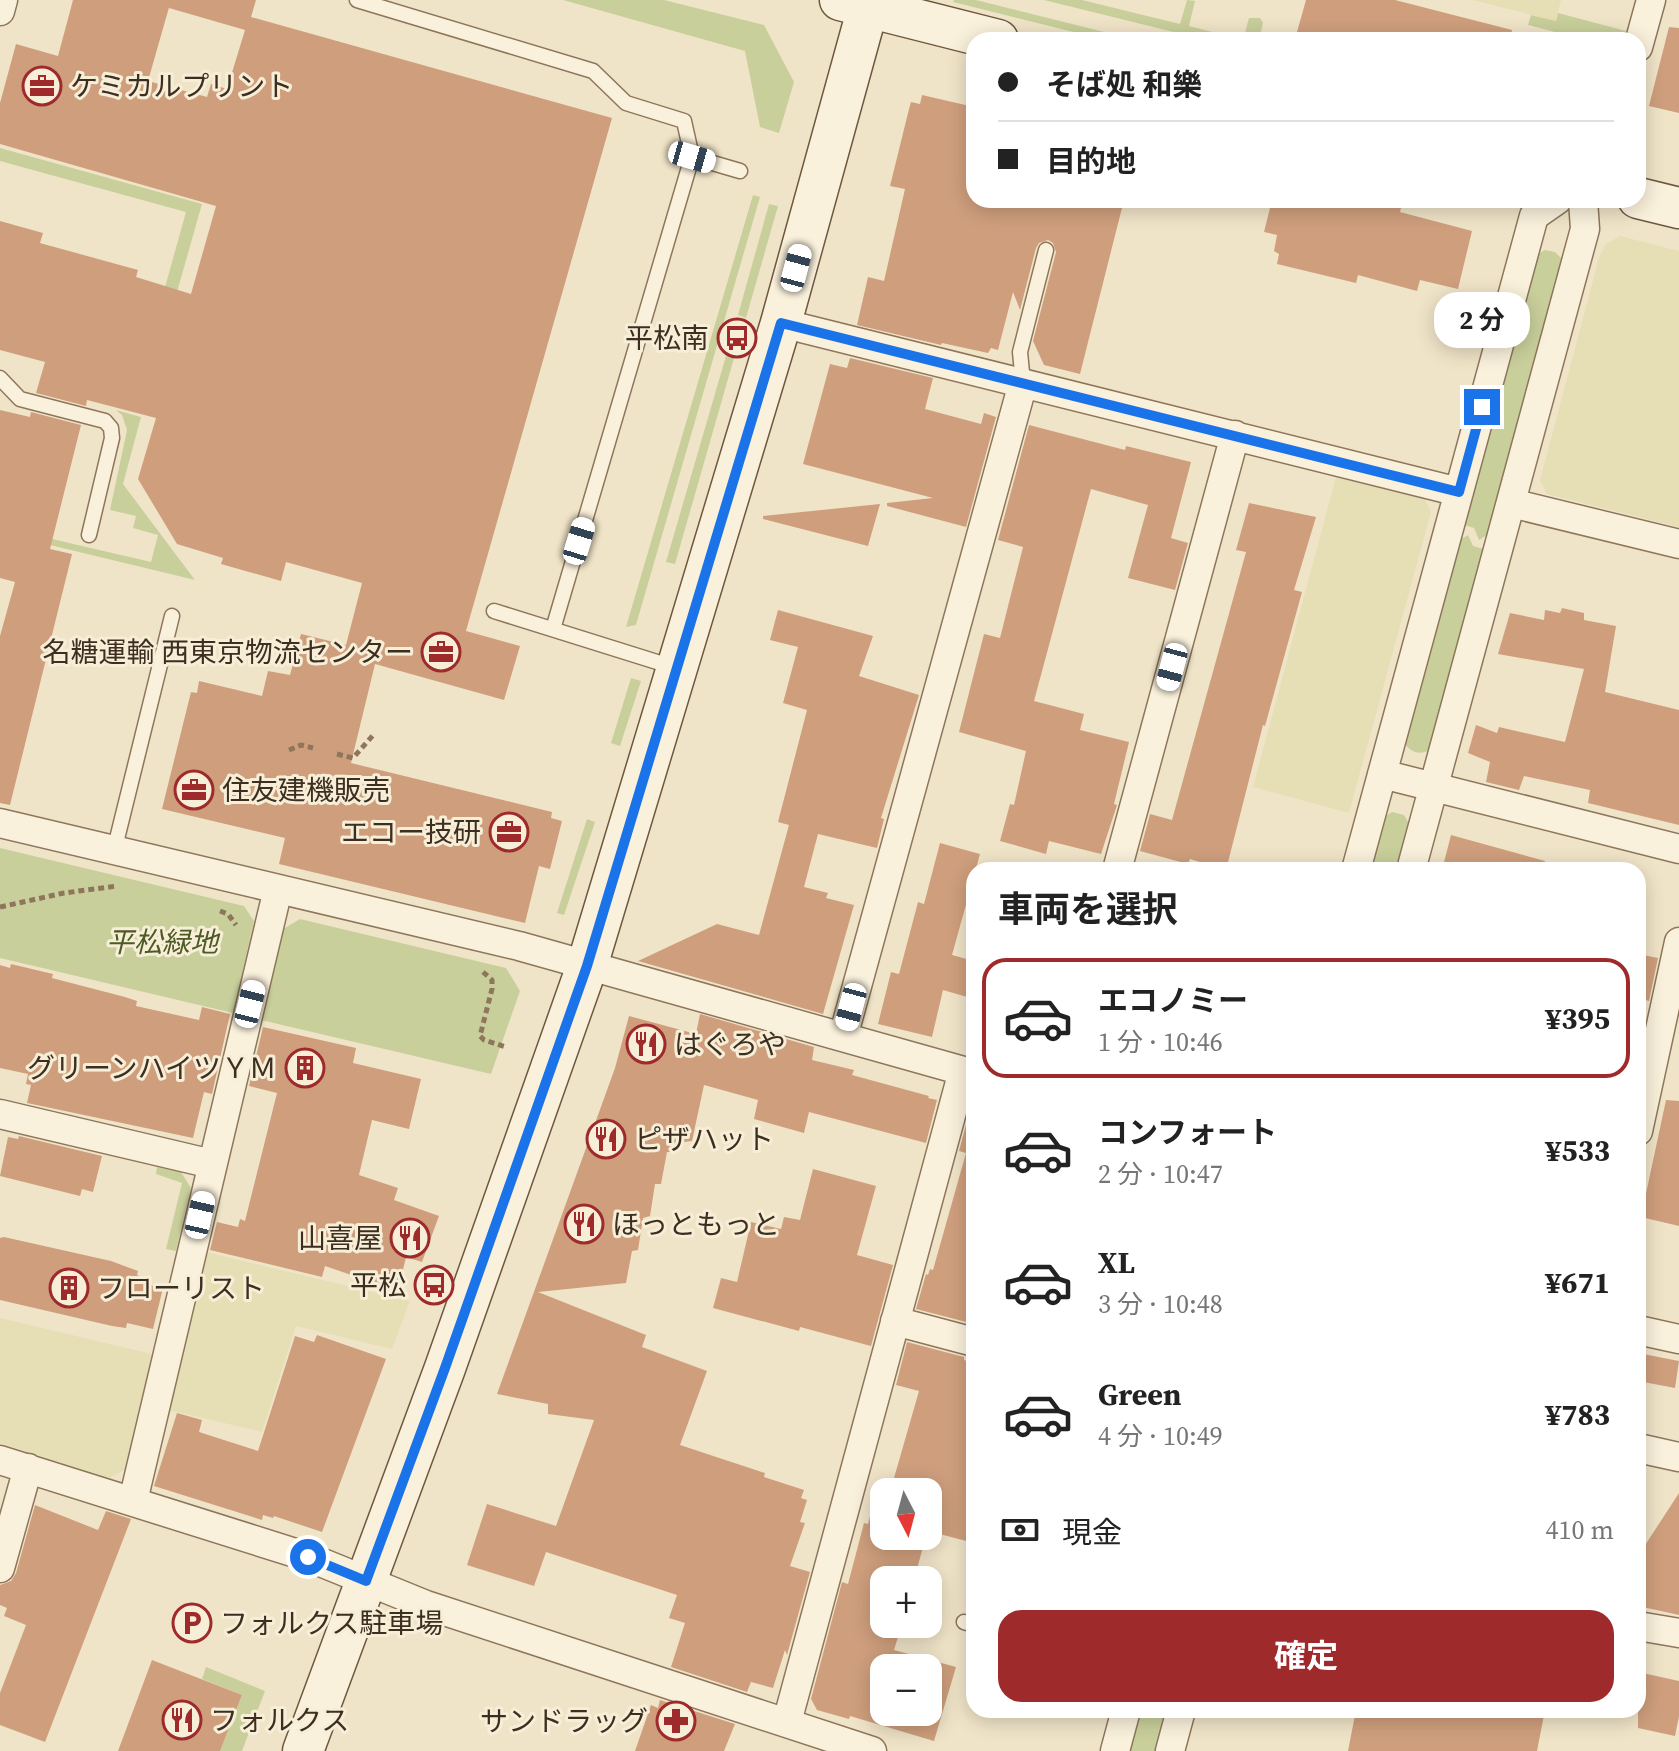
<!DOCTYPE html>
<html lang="ja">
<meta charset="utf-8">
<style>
:root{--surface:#fff;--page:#f6f6f6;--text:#222;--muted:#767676;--line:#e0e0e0;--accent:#9e2a2b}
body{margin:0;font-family:"Source Serif 4","Noto Sans JP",serif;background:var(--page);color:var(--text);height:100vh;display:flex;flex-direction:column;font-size:30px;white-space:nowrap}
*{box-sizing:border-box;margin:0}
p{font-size:26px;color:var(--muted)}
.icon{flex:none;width:44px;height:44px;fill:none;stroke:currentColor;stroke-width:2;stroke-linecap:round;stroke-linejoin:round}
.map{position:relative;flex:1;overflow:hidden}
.drawer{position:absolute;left:966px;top:862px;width:680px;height:856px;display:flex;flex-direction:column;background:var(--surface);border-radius:24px;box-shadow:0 4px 20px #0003}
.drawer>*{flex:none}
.guide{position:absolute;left:966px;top:32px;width:680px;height:176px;border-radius:24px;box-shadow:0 4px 20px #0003;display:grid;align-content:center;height:176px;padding:0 32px;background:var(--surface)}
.needle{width:52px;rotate:174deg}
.controls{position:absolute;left:870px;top:1478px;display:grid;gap:16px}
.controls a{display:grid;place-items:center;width:72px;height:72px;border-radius:16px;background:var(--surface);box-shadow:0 4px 20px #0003;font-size:40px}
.end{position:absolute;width:36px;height:36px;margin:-18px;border:10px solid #1a73e8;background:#fff;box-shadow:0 0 0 4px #fff}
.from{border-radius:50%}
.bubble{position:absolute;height:56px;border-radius:24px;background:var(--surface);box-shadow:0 4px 20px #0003;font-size:26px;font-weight:700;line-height:56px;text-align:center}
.car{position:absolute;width:24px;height:48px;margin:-24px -12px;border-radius:10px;box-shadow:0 0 6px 2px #0007;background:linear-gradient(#fff 24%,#345 0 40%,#fff 0 76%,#345 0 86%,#fff 0)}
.guide b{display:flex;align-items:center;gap:28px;height:76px;font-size:30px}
.guide b+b{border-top:2px solid var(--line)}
.guide i{width:20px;height:20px;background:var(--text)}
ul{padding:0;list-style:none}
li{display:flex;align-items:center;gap:24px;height:120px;margin:0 16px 12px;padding:0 16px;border:4px solid transparent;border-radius:24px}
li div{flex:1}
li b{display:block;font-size:30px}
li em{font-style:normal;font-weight:700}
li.current{border-color:var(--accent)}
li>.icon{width:72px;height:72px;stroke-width:1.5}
h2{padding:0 32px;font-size:36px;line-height:96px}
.pay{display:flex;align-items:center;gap:20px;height:88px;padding:0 32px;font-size:30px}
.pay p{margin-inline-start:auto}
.action{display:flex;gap:16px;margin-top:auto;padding:16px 32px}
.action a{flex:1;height:92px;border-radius:24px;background:var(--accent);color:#fff;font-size:32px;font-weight:700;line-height:92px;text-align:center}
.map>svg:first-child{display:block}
.farmland{fill:#e6deb5}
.green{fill:#c9cf9b}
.building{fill:#cf9f7d;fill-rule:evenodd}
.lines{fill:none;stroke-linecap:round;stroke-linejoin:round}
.lane-casing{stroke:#8d765c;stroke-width:17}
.street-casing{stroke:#8d765c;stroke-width:31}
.secondary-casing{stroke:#6f573f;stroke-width:43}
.path{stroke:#8d765c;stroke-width:5;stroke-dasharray:6 4;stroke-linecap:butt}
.lane{stroke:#faf1dc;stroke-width:14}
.street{stroke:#faf1dc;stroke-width:28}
.secondary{stroke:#faf1dc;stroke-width:40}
.route{stroke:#1a73e8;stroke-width:10}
.labels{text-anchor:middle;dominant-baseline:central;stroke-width:6;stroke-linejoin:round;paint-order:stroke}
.poi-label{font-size:28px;fill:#3d2e20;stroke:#f7eed8;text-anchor:start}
.park-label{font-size:28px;font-style:italic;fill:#4d5a26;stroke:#f7eed8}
</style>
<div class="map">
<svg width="1679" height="1751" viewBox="0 0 1679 1751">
<rect width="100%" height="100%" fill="#f0e4c8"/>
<path class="farmland" d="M 1472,0 L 1561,0 L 1556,21 Z
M 1620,236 L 1679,251 L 1679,527 L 1547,494 L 1540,480 L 1599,258 L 1605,245 Z
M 1336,477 L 1425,499 L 1431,512 L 1349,813 L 1253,787 Z
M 206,1252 L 410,1301 L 392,1349 L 296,1326 L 262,1432 L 168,1410 Z
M 0,1318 L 152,1354 L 126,1469 L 110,1478 L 0,1443 Z"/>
<path class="green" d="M 563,0 L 664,0 L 764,25 L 794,82 L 779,133 L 760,127 L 745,51 Z
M 954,0 L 976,0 L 1104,32 L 1102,39 L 953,2 Z
M 1044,0 L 1082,0 L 1180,24 L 1187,0 L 1195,1 L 1189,26 L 1243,40 L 1249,18 L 1260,18 L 1263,23 L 1259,40 L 1206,40 Z
M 1558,13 L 1626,31 L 1624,40 L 1586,40 L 1528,25 L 1531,15 L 1556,21 Z
M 0,148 L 202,204 L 152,380 L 140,377 L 186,212 L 0,161 Z
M 753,195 L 760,197 L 636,625 L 626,627 Z
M 769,204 L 778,206 L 746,318 L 738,315 Z
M 1545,250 L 1555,252 L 1563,260 L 1492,532 L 1479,540 L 1474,528 L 1461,524 L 1536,255 Z
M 728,349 L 736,351 L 675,564 L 666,562 Z
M 116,410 L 141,417 L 123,484 L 195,580 L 21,538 L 22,532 L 151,562 L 158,535 L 133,528 L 136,516 L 110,510 L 127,430 L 122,415 Z
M 1468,535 L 1473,546 L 1487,550 L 1433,747 C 1424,756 1412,754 1405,744 L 1456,542 Z
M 631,678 L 641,681 L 620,746 L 611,743 Z
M 1392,812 L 1404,815 L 1410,825 L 1400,870 L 1366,870 L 1381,819 Z
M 587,819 L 595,822 L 564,915 L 557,913 Z
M 0,848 L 244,906 L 254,921 L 233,1013 L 0,958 Z
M 300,919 L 506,968 L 520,991 L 491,1074 L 261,1020 L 283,929 Z
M 157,1167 L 181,1172 L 191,1188 L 176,1251 L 166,1249 L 182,1183 L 156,1174 Z
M 206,1667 L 265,1691 L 242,1751 L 220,1751 L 242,1695 L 202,1679 Z
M 1139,1710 L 1172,1710 L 1161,1751 L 1127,1751 Z"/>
<path class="building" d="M 73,0 L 256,0 L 251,17 L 612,118 L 466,631 L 520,646 L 504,700 L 375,664 L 351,763 L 552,812 L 551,818 L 562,821 L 550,869 L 539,866 L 525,923 L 279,864 L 285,838 L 162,809 L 191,692 L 197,693 L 199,681 L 262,696 L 268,671 L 290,675 L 301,634 L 346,645 L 362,583 L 286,562 L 281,581 L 221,564 L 223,558 L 177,544 L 138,479 L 156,418 L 87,400 L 86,406 L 36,393 L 45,362 L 0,350 L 0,221 L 43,233 L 40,243 L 138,270 L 136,277 L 191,294 L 216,206 L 0,144 L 0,103 L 16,44 L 58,56 ZM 170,4 L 169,8 L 245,30 L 227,89 L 211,84 L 207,97 L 148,81 Z
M 1306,0 L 1395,0 L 1512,30 L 1511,40 L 1328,40 L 1297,32 Z
M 1669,27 L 1679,28 L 1679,113 L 1649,106 Z
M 922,95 L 974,107 L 974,200 L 1124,200 L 1080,374 L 1044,365 L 1033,341 L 1056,252 L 1053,243 L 1048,240 L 1039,243 L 1036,248 L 1020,310 L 1013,292 L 998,350 L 991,348 L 988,353 L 942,343 L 941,345 L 857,325 L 868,277 L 884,281 L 905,189 L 890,186 L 909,109 L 911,102 L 920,104 Z
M 1272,200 L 1403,200 L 1400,212 L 1472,231 L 1458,289 L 1420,280 L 1417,291 L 1358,275 L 1356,283 L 1277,264 L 1279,254 L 1274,251 L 1277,235 L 1264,232 Z
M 850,358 L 933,378 L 925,409 L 981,424 L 984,413 L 996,417 L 966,527 L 887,506 L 887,503 L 933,498 L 803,464 L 830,364 L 847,368 Z
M 0,410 L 30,417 L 31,412 L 81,425 L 50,549 L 72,554 L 10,805 L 0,803 L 0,636 L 15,582 L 0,578 Z
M 1029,425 L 1125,450 L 1126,446 L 1191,462 L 1171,538 L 1188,543 L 1175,590 L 1128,578 L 1148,505 L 1091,489 L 1034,701 L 1084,714 L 1080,730 L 1129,742 L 1114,804 L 1117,805 L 1101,854 L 1049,841 L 1046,854 L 1000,841 L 1010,804 L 1014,805 L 1026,751 L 959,732 L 984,634 L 1000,638 L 1023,547 L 998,540 Z
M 1249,503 L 1316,517 L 1294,590 L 1302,592 L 1265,726 L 1263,725 L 1226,870 L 1190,859 L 1188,864 L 1140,851 L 1150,814 L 1172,820 L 1246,552 L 1236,550 Z
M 880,504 L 868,546 L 763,519 L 763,516 Z
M 1562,608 L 1584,613 L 1584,620 L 1616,626 L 1605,692 L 1679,710 L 1679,825 L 1588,803 L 1590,790 L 1524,776 L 1519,790 L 1486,782 L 1490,762 L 1468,753 L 1476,725 L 1497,733 L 1499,727 L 1565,742 L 1584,669 L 1498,654 L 1510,613 L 1544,620 L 1545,610 L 1560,613 Z
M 778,610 L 873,636 L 859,676 L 919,695 L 881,818 L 884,819 L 877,848 L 818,834 L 804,887 L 828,893 L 826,898 L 854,905 L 823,1014 L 638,961 L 717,924 L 759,935 L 789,825 L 778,822 L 807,710 L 783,703 L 798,647 L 770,640 Z
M 1451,835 L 1545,861 L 1544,870 L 1442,870 Z
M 940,843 L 980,854 L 952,955 L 974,961 L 974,999 L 943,990 L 932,1037 L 878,1024 L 891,972 L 899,974 L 918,902 L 924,904 Z
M 1638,954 L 1658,958 L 1649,1001 L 1638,998 Z
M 11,964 L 53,974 L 52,978 L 125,997 L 137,1001 L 136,1006 L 199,1020 L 202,1007 L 230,1014 L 212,1094 L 204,1092 L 193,1138 L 27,1103 L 31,1085 L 26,1084 L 28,1074 L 0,1068 L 0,965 L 10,968 Z
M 700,1014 L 814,1047 L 812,1060 L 854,1070 L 852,1075 L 929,1096 L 928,1098 L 937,1100 L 926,1143 L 809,1112 L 804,1133 L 754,1119 L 758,1100 L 704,1085 L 692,1141 L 675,1143 L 673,1152 L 667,1152 L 661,1184 L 655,1184 L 650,1216 L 643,1218 L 638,1250 L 632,1251 L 626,1283 L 538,1292 L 646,1335 L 642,1347 L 707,1371 L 680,1445 L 765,1473 L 764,1477 L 804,1490 L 801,1498 L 807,1500 L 800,1522 L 805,1523 L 790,1566 L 810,1572 L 787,1655 L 785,1650 L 773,1688 L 751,1682 L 747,1692 L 671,1667 L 685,1623 L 669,1618 L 677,1595 L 546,1552 L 534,1586 L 467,1565 L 487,1504 L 556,1526 L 594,1420 L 548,1414 L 548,1404 L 497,1394 L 615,1068 L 629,1016 L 696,1034 Z
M 263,1027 L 356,1048 L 353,1063 L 421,1079 L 409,1129 L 372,1120 L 359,1175 L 398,1188 L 394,1200 L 439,1216 L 422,1262 L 406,1257 L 398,1291 L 325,1266 L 322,1277 L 210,1250 L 217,1222 L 238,1227 L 240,1219 L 245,1221 L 277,1093 L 249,1086 Z
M 1666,1100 L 1679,1101 L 1679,1226 L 1641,1217 Z
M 970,1110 L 974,1111 L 974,1324 L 916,1309 L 926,1274 L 928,1275 L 930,1269 L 933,1270 L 966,1153 L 959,1151 Z
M 19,1136 L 102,1156 L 93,1192 L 82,1189 L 80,1196 L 0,1176 L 8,1137 L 18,1139 Z
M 813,1169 L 876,1186 L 857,1255 L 893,1265 L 871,1346 L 800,1327 L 799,1331 L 713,1308 L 721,1278 L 737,1282 L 751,1222 L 781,1229 L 784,1217 L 800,1220 Z
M 4,1237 L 111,1261 L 138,1271 L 137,1275 L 142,1277 L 140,1283 L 163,1288 L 153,1329 L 127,1323 L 126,1328 L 112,1326 L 0,1300 L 0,1238 Z
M 317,1335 L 386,1359 L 322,1532 L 274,1516 L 273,1518 L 263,1515 L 262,1520 L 154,1486 L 177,1413 L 202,1420 L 199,1432 L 258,1451 L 295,1336 L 314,1342 Z
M 907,1342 L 964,1357 L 964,1360 L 974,1363 L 974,1543 L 928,1531 L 928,1492 L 884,1492 L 884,1536 L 926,1536 L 914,1580 L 884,1580 L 884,1624 L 902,1624 L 894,1650 L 956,1667 L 934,1741 L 850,1716 L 849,1719 L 817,1710 L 811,1699 L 842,1582 L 848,1584 L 864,1523 L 868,1524 L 879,1482 L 892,1485 L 919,1391 L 896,1385 ZM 884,1668 L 928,1668 L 928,1712 L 884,1712 Z
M 1638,1353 L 1679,1361 L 1675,1388 L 1638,1381 Z
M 1679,1493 L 1679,1615 L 1638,1606 L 1638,1556 Z
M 35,1505 L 98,1530 L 106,1511 L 131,1519 L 45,1742 L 0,1725 L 0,1693 L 26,1625 L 4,1616 L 7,1608 L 0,1605 L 0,1585 L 11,1581 L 16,1573 Z
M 152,1660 L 242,1695 L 220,1751 L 118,1751 Z
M 1638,1672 L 1679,1681 L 1679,1716 L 1675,1736 L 1638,1728 Z
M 660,1700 L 735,1724 L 724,1751 L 635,1751 L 651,1705 L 658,1708 Z
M 1356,1710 L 1545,1710 L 1537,1751 L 1348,1751 Z"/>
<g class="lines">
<g class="lane-casing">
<path id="lane" d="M 357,0 L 593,71 L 626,103 L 684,121 L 692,157 L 553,629
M 692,157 L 740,171
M 0,378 L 20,399 L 105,421 L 111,428 L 112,438 L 89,535
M 1023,383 L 1020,352 L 1046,250
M 494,611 L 673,667
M 114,851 L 172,616
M 964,1622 L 974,1625"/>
</g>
<g class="street-casing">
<path id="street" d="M 0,11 L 3,0
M 1638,47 L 1651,0
M 781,323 L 1459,492
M 1511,503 L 1679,544
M 1382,774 L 1679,849
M 0,823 L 519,946 L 974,1074
M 1117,870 L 1235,435
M 1356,870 L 1534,216 L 1557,200
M 1411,870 L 1585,229 L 1583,200
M 843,1037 L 1023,383
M 0,1114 L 212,1164
M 1638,1131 L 1679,942
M 895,1321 L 974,1342
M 1638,1330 L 1679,1339
M 1638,1448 L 1679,1457
M 0,1460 L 308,1557 L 426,1605 L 872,1751
M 133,1501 L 278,889
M 0,1568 L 28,1468
M 1638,1626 L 1679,1633
M 787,1722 L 963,1071
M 1115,1751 L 1126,1710
M 1170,1751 L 1181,1710"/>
</g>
<g class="secondary-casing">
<path id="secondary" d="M 840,0 L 998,40
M 1638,198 L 1679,208
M 303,1751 L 445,1368 L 587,966 L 781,323 L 870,0"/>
</g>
<path class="path" d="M 289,750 L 301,745 L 313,748
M 337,754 L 353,758 L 374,734
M 0,907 L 64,893 L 117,886
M 220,911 L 228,914 L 236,925
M 483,972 L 492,980 L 492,989 L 480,1036 L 484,1040 L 506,1047"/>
<use href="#lane" class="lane"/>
<use href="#street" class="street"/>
<use href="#secondary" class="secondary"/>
</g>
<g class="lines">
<path class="route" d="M 308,1557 L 366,1581 L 445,1368 L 587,966 L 781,323 L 1459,492 L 1482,407"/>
</g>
<defs>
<g id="office-ring" transform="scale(2)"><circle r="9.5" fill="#f7eed8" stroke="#9e2a2b" stroke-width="1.5"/><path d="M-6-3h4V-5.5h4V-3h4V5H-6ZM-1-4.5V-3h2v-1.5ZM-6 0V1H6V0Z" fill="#9e2a2b"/></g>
<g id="bus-ring" transform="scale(2)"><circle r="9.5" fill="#f7eed8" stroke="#9e2a2b" stroke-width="1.5"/><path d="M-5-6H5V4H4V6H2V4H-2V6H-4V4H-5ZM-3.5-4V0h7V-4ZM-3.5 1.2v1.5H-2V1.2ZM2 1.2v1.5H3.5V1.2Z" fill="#9e2a2b"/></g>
<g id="restaurant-ring" transform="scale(2)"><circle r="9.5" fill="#f7eed8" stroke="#9e2a2b" stroke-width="1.5"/><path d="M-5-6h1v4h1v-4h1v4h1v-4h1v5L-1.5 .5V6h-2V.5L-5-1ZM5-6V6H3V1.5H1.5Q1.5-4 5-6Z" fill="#9e2a2b"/></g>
<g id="building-ring" transform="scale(2)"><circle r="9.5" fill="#f7eed8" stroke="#9e2a2b" stroke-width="1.5"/><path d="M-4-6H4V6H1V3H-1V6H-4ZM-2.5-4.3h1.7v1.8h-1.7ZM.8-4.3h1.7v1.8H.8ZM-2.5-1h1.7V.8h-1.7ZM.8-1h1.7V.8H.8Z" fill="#9e2a2b"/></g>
<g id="parking-ring" transform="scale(2)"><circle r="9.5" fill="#f7eed8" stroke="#9e2a2b" stroke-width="1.5"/><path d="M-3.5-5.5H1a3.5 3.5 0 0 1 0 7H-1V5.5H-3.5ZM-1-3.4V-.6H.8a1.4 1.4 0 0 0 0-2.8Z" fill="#9e2a2b"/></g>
<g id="pharmacy-ring" transform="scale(2)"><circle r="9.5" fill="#f7eed8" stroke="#9e2a2b" stroke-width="1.5"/><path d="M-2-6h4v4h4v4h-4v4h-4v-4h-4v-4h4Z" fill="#9e2a2b"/></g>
</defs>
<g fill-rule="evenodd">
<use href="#office-ring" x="42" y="86"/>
<use href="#bus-ring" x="737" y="338"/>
<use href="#office-ring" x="441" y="652"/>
<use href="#office-ring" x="194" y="790"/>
<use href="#office-ring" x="509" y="832"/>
<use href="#restaurant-ring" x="646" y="1044"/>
<use href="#building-ring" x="305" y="1068"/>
<use href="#restaurant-ring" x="606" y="1139"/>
<use href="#restaurant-ring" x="584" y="1224"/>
<use href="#restaurant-ring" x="410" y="1238"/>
<use href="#bus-ring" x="434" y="1285"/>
<use href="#building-ring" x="69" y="1288"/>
<use href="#parking-ring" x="192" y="1623"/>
<use href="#restaurant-ring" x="182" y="1720"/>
<use href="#pharmacy-ring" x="676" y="1721"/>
</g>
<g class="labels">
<g class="poi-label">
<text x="70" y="86">ケミカルプリント</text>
<text x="709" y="338" text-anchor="end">平松南</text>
<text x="413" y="652" text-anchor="end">名糖運輸 西東京物流センター</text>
<text x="222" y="790">住友建機販売</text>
<text x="481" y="832" text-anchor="end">エコー技研</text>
<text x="674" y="1044">はぐろや</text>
<text x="277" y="1068" text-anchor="end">グリーンハイツＹＭ</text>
<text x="634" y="1139">ピザハット</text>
<text x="612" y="1224">ほっともっと</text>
<text x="382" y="1238" text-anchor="end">山喜屋</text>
<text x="406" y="1285" text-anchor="end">平松</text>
<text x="97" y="1288">フローリスト</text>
<text x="220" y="1623">フォルクス駐車場</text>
<text x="210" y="1720">フォルクス</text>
<text x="648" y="1721" text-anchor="end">サンドラッグ</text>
</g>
<g class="park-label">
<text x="162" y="942">平松緑地</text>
</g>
</g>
</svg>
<div class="controls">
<a><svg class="needle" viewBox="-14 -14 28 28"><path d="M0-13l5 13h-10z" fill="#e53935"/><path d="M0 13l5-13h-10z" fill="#767676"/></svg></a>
<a>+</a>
<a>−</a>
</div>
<i class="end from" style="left:308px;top:1557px"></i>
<i class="end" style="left:1482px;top:407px"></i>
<div class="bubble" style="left:1434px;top:292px;width:96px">2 分</div>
<i class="car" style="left:692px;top:157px;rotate:106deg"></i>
<i class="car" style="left:796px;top:268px;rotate:15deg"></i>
<i class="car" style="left:579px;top:541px;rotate:17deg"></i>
<i class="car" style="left:1172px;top:667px;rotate:195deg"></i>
<i class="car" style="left:250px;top:1004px;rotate:14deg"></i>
<i class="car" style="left:851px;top:1007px;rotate:195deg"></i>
<i class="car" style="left:200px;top:1215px;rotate:13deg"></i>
<div class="guide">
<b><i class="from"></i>そば処 和樂</b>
<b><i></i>目的地</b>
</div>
<section class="drawer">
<h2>車両を選択</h2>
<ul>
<li class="current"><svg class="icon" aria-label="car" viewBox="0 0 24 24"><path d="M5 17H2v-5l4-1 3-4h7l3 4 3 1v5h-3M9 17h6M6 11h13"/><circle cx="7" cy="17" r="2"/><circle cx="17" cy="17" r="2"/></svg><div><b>エコノミー</b><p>1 分 · 10:46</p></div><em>¥395</em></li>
<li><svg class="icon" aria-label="car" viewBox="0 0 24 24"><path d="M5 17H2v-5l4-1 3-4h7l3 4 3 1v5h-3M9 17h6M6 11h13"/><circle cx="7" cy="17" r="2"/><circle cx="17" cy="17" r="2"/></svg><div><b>コンフォート</b><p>2 分 · 10:47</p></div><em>¥533</em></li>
<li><svg class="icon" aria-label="car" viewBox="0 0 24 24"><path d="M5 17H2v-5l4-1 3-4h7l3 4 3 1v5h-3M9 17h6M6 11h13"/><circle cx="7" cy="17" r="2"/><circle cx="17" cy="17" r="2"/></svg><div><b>XL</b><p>3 分 · 10:48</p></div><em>¥671</em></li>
<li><svg class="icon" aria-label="car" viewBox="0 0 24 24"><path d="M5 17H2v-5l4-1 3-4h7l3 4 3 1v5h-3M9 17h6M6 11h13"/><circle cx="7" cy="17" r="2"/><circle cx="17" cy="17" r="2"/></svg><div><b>Green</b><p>4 分 · 10:49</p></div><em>¥783</em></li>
</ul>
<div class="pay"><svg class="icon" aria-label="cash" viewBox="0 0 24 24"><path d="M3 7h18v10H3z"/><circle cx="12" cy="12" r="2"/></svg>現金<p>410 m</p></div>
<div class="action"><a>確定</a></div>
</section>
</div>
